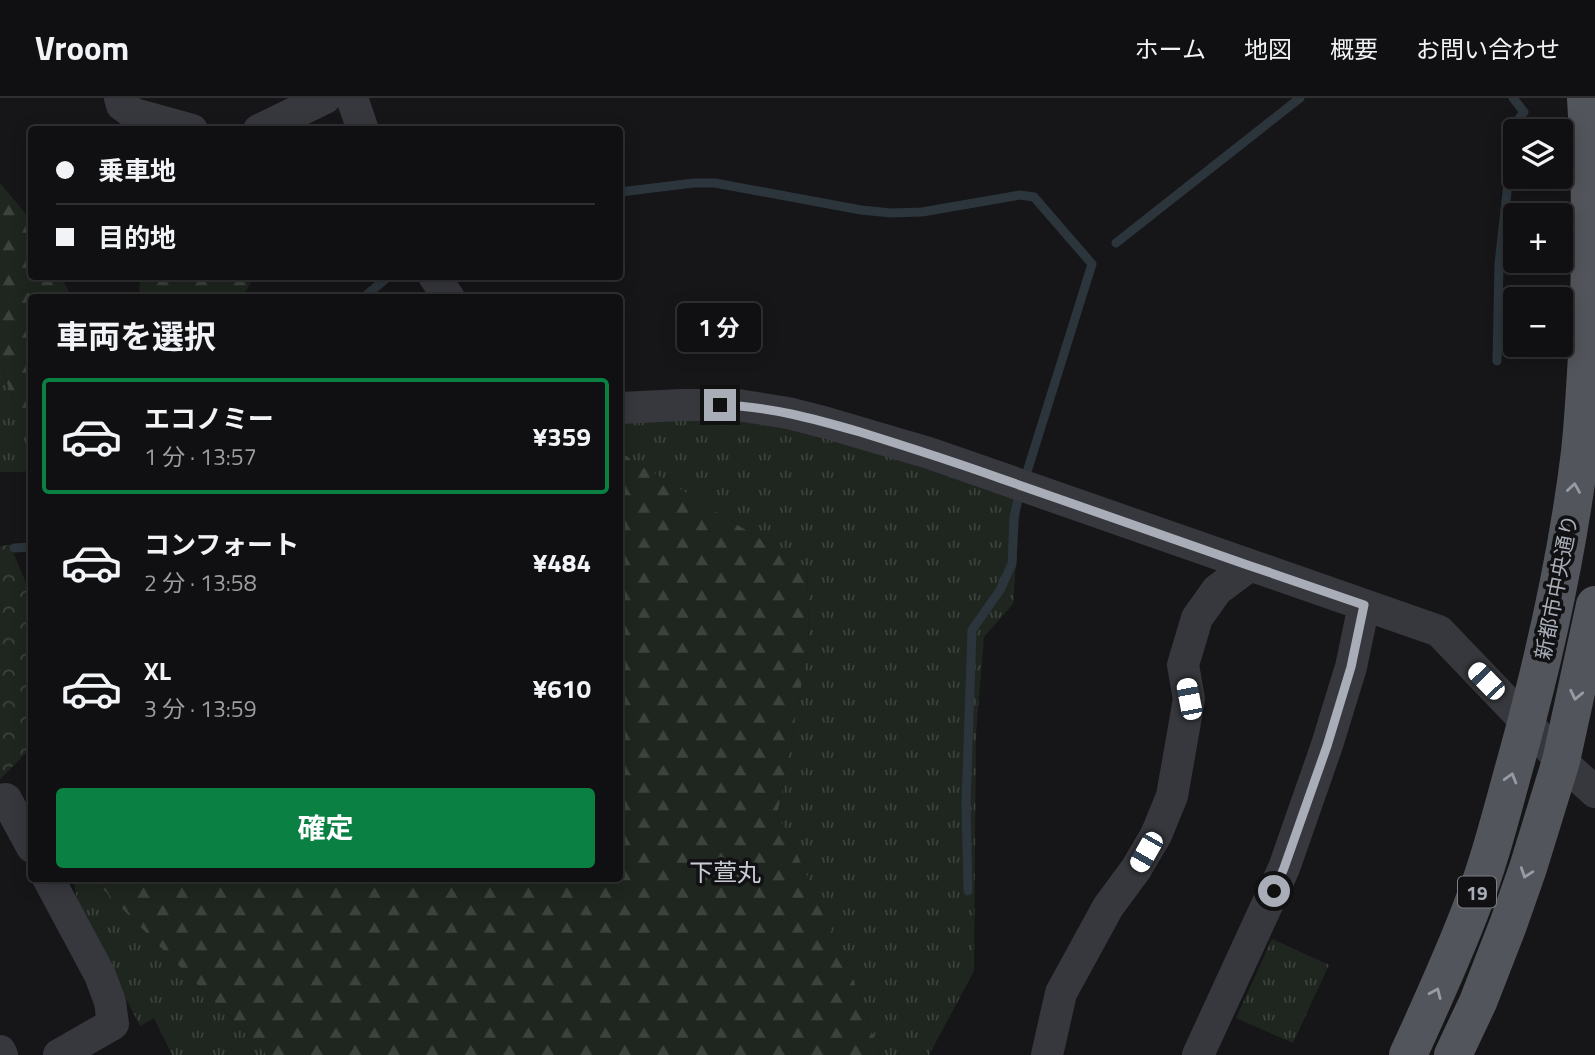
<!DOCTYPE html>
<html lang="ja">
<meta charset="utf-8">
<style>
:root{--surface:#101012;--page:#19191b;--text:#f1f3f6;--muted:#9c9d9f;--line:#303032;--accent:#0b8043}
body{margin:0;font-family:"Titillium Web","Noto Sans JP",sans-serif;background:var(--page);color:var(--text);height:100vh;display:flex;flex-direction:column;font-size:26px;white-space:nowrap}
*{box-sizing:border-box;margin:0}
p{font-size:23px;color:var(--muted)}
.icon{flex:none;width:38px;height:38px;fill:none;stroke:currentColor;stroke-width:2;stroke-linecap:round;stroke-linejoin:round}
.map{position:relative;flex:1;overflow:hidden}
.drawer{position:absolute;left:28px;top:196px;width:595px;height:588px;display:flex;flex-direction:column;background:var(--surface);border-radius:7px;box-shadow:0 4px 18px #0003,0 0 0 2px var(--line)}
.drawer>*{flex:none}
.top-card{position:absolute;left:28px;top:28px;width:595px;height:154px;border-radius:7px;box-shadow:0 4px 18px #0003,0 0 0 2px var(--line);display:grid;align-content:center;height:154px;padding:0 28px;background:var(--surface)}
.buttons{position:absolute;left:1503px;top:21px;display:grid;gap:14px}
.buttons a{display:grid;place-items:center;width:70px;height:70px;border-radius:7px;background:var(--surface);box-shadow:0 4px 18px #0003,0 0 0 2px var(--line);font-size:35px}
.end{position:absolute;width:32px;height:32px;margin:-16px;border:9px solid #a8adb8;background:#111;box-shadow:0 0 0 4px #111}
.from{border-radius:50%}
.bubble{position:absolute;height:49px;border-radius:7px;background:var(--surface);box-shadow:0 4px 18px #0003,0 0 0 2px var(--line);font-size:23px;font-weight:700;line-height:49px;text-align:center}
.car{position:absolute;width:21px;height:42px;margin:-21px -10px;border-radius:9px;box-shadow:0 0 5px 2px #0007;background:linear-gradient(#fff 24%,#345 0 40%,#fff 0 76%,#345 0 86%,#fff 0)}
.top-card b{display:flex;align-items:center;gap:24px;height:66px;font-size:26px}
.top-card b+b{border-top:2px solid var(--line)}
.top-card i{width:18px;height:18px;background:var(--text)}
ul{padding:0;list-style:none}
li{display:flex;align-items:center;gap:21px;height:116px;margin:0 14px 10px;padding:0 14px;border:4px solid transparent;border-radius:7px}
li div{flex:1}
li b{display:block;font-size:26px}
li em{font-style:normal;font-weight:700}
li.on{border-color:var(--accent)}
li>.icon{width:63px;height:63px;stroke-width:1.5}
h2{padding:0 28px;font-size:32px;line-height:84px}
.cta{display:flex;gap:14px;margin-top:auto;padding:14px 28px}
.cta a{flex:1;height:80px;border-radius:7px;background:var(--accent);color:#fff;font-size:28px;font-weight:700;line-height:80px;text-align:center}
header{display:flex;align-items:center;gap:42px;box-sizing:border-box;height:98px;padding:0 35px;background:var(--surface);border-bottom:2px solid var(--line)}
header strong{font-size:33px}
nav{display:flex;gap:38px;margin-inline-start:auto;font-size:24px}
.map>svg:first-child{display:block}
.grass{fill:url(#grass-tufts)}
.forest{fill:url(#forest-firs)}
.park{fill:url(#park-crowns)}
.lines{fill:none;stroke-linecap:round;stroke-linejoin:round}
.stream{stroke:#2c353c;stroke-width:9}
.minor{stroke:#37383d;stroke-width:32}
.primary{stroke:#53555c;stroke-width:38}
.oneway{stroke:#979ba6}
.route{stroke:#a8adb8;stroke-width:9}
.labels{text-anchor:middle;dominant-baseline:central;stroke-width:7;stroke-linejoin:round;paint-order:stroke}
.shield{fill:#111113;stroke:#7b7e86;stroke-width:2}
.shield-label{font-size:19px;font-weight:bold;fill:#a8adb8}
.street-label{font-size:21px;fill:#a8adb8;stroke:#111113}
.quarter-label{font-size:24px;fill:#c9ccd4;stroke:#111113}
</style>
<header>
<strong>Vroom</strong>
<nav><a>ホーム</a><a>地図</a><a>概要</a><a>お問い合わせ</a></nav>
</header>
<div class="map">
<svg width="1595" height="957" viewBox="0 0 1595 957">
<defs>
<pattern id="grass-tufts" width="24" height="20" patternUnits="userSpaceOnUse" patternTransform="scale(1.75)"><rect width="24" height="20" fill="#1e261f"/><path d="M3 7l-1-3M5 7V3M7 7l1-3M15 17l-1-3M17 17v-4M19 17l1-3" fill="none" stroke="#3c433d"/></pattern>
<pattern id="forest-firs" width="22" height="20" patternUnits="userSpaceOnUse" patternTransform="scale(1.75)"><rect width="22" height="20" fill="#1e261f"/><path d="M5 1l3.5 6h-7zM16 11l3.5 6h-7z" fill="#3c433d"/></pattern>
<pattern id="park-crowns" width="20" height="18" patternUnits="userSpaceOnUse" patternTransform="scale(1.75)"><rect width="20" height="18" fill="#1e261f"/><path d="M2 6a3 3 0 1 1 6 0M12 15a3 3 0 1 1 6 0" fill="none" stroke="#3c433d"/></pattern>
</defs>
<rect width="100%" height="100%" fill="#161618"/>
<path class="grass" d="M 0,263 L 13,303 L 31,322 L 31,372 L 22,374 L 0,374 Z
M 746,320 L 805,332 L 1021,398 L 1013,506 L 984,539 L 976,636 L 974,873 L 929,957 L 880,957 L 851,875 L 796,754 L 777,718 L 809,546 L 807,470 L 620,354 L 620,322 Z
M 73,781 L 93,781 L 267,957 L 172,957 L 154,920 L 140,928 L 78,807 Z
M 1272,841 L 1329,867 L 1293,945 L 1236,920 Z"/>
<path class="forest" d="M 0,85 L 31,122 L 32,178 L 61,179 L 72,199 L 32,200 L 31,322 L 13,303 L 0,263 Z
M 140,179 L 140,178 L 255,179 L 241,200 L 139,199 Z
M 620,354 L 807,470 L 809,546 L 777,718 L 796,754 L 851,875 L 880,957 L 267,957 L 93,781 L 620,780 Z"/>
<path class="park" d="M 10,447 L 31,497 L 32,649 L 0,681 L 0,448 Z"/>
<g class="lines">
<path class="stream" d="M 620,94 L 694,85 L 715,85 L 861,112 L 891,115 L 922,114 L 1020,97 L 1034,99 L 1092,166 L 1026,377
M 1116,145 L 1300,0
M 363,200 L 389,178
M 1497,263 L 1499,166 L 1509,76 L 1507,37 L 1524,14 L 1513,0
M 14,450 L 32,449
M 968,793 L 966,706 L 972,532 L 1000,492 L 1012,466 L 1014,419 L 1018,402"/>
<path class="minor" d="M 120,0 L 122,7 L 134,16 L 192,32
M 352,0 L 363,32
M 259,32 L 325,0
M 434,178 L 449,200
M 620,310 L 682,307 L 738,307 L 788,315 L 827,325 L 929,355 L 1439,533 L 1527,625 L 1561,663 L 1595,694
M 0,702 L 6,701 L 32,749
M 48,780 L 100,877 L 110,904 L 113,926 L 59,957
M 0,953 L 2,957
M 1047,957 L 1061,895 L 1108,809 L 1136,771 L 1156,737 L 1172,698 L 1189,601 L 1183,567 L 1197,520 L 1217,492 L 1249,468
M 1198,957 L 1284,770 L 1327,647 L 1351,569 L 1364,507"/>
<path class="primary" d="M 1408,957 C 1430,909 1452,861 1471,811 C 1489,765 1501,717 1514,670 C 1543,566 1567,461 1580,354 C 1584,316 1586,277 1588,238 C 1591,158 1591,79 1586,0
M 1453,957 L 1478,904 L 1508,827 L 1528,770 L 1561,663 L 1595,507"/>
</g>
<defs><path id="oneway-chevron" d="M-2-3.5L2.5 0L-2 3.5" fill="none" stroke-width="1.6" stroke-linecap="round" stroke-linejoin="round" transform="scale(1.75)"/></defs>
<g class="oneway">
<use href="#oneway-chevron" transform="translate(1574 390) rotate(-81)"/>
<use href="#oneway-chevron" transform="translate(1576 597) rotate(102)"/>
<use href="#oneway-chevron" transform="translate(1511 680) rotate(-74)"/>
<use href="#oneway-chevron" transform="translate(1526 775) rotate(109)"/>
<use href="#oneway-chevron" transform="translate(1436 895) rotate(-66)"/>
</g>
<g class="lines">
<path class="route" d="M 720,307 C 768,308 815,321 860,334 C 908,349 955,364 1002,381 C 1123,423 1243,466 1364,507 L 1351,569 L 1327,648 L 1284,770 L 1274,793"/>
</g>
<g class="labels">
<rect class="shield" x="1458" y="778.5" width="38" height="31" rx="5"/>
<g class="shield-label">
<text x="1477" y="794">19</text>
</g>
<g class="street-label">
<text transform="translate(1556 489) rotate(-79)">新都市中央通り</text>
</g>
<g class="quarter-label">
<text x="725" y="774">下萱丸</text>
</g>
</g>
</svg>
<div class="buttons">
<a><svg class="icon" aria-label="layers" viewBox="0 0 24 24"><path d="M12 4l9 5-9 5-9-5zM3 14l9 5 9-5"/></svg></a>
<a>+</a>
<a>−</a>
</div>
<i class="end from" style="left:1274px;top:793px"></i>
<i class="end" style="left:720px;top:307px"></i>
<div class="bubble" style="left:677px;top:205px;width:84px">1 分</div>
<i class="car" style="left:1486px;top:583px;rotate:316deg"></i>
<i class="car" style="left:1189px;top:601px;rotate:349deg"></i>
<i class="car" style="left:1146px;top:754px;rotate:210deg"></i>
<div class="top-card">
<b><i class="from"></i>乗車地</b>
<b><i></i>目的地</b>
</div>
<section class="drawer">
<h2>車両を選択</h2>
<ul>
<li class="on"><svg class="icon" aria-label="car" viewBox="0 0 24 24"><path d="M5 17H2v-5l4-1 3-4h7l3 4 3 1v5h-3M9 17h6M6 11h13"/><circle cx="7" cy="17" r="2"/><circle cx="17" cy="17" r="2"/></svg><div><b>エコノミー</b><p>1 分 · 13:57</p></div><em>¥359</em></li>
<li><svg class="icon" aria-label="car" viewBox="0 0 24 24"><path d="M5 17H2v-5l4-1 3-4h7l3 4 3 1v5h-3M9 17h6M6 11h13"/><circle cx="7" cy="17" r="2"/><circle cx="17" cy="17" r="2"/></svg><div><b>コンフォート</b><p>2 分 · 13:58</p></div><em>¥484</em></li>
<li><svg class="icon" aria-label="car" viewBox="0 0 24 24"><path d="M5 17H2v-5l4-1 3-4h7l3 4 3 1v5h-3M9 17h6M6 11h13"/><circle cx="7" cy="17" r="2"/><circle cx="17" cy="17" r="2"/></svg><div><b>XL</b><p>3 分 · 13:59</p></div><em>¥610</em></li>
</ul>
<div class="cta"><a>確定</a></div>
</section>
</div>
